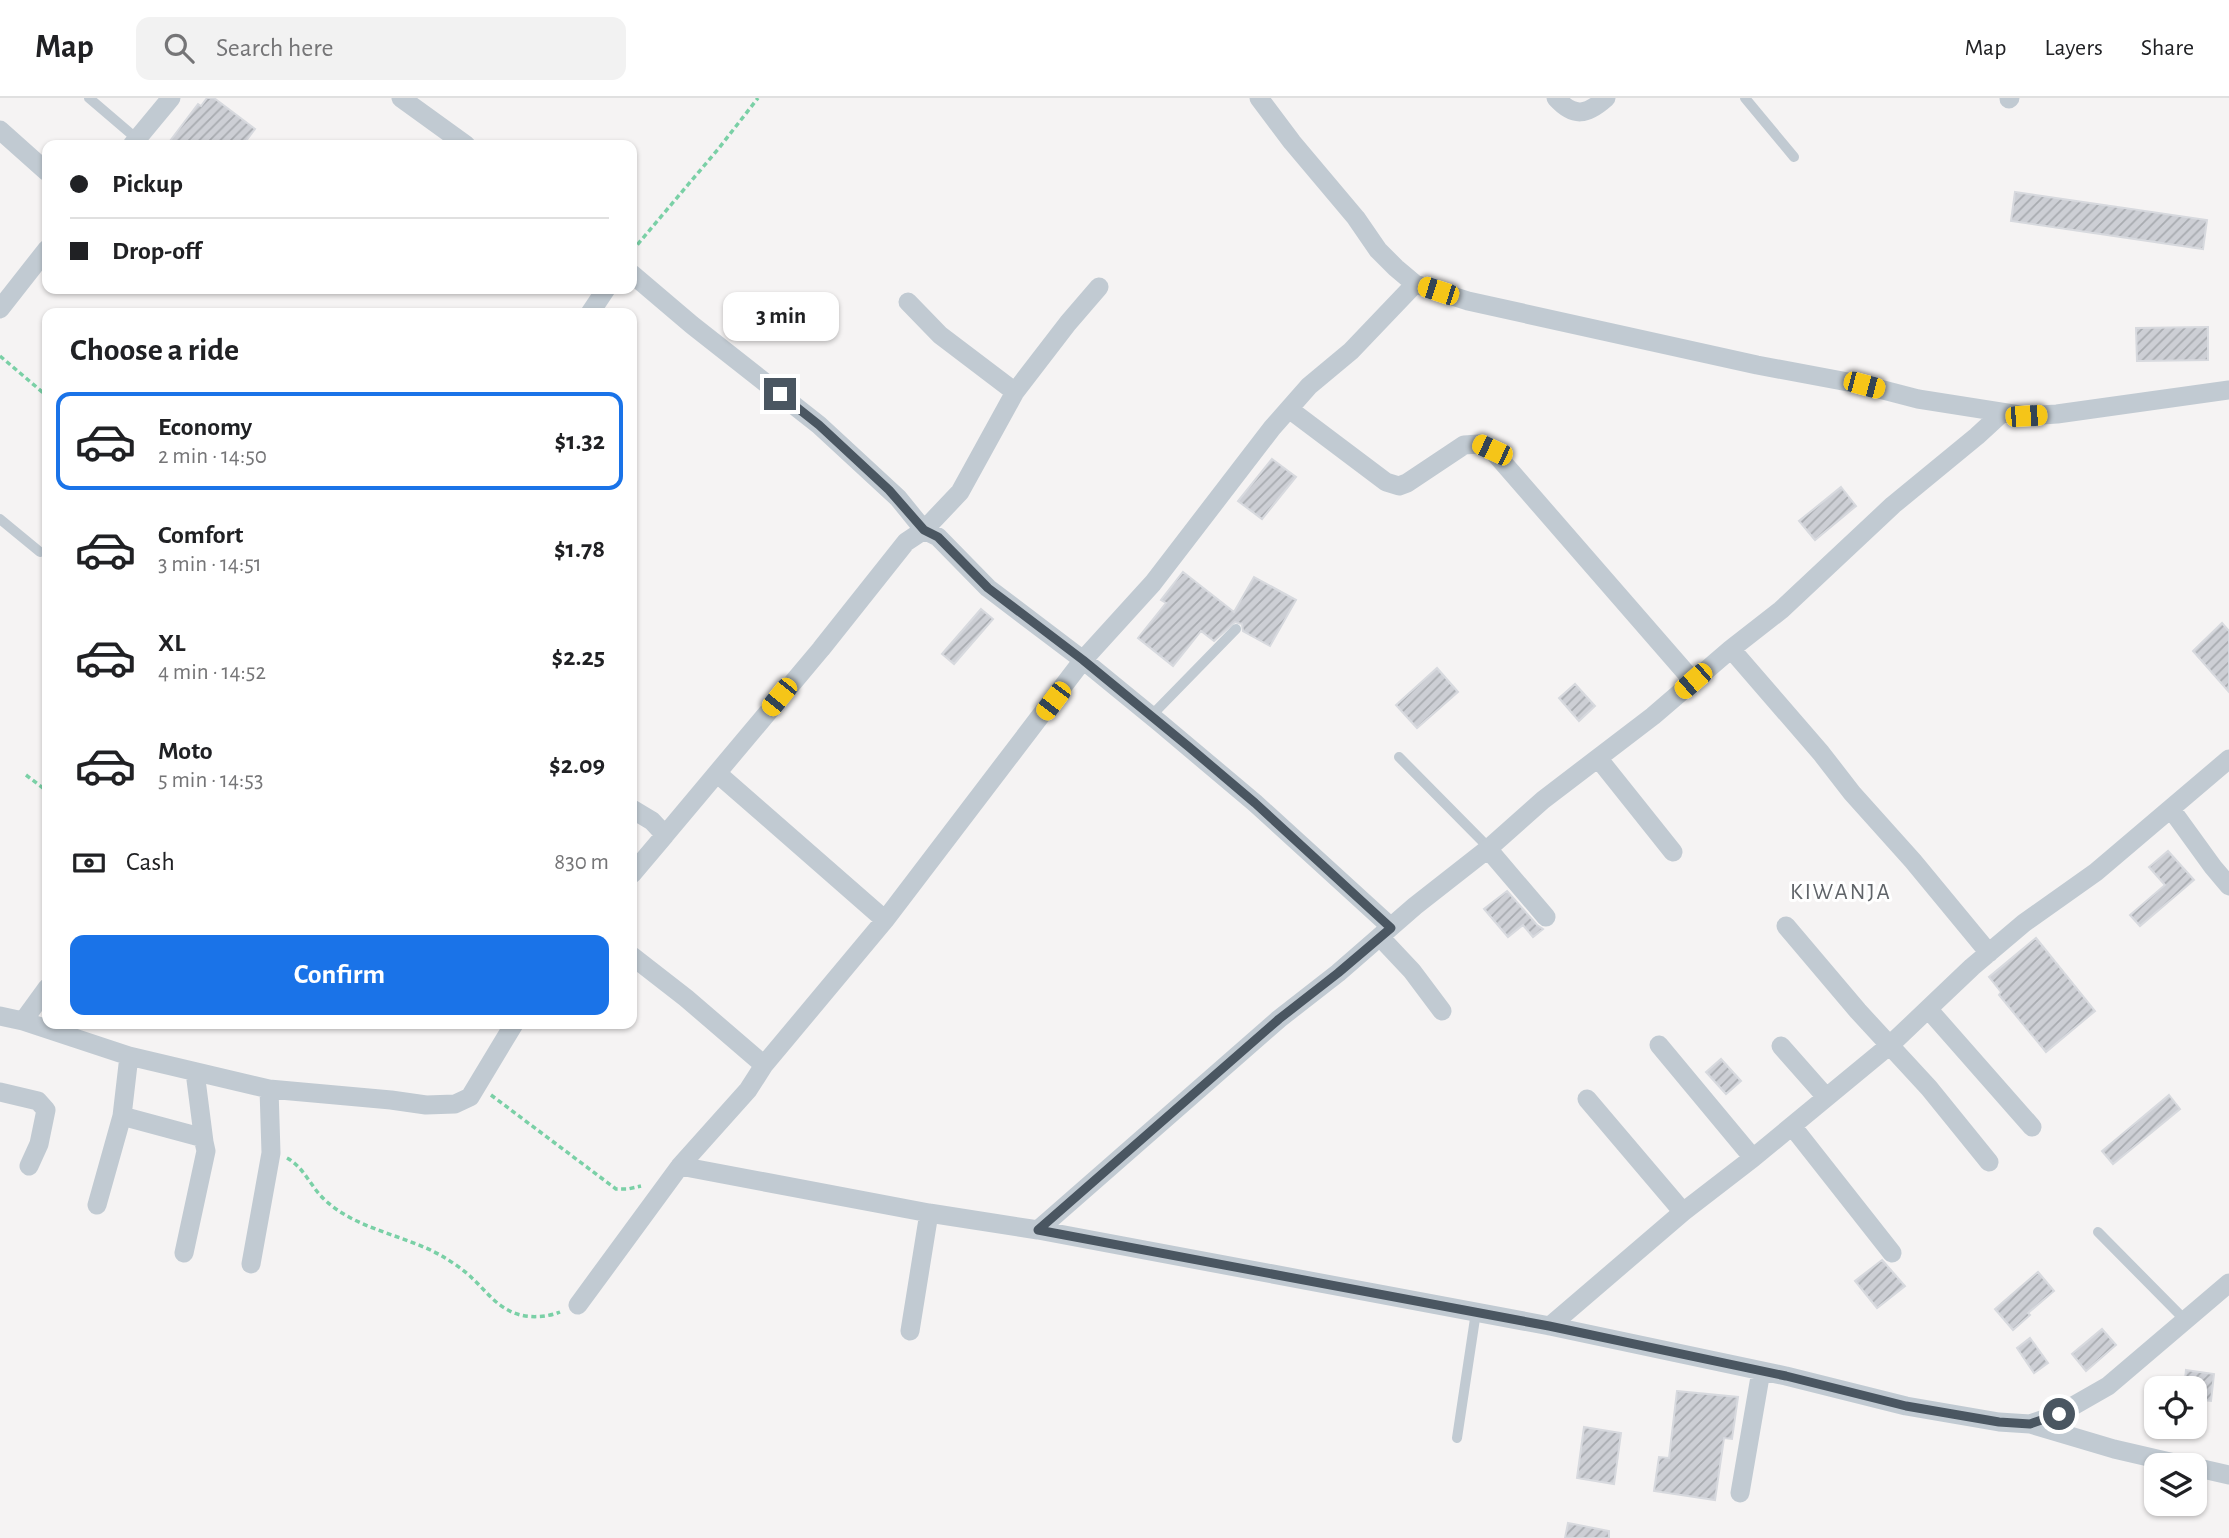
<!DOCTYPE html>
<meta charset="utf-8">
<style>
:root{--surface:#fff;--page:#f2f2f2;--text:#202124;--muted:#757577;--line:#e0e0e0;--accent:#1a73e8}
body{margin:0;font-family:"Alegreya Sans",sans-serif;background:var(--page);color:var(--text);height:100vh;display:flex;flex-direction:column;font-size:26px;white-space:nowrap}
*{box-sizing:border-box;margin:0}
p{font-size:23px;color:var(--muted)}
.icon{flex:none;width:38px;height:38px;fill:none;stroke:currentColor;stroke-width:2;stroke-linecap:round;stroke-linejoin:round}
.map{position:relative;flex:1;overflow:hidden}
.drawer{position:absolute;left:42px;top:210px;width:595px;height:721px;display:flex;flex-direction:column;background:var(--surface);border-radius:14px;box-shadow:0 2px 5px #0004}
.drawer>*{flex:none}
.guide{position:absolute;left:42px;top:42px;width:595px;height:154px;border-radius:14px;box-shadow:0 2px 5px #0004;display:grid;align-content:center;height:154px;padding:0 28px;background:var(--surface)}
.controls{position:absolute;left:2144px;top:1278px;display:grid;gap:14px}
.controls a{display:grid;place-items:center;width:63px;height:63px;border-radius:14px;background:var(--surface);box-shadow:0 2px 5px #0004;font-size:35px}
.end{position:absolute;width:32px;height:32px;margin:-16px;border:9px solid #4a5661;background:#fff;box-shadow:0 0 0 4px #fff}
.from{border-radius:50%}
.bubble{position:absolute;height:49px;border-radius:14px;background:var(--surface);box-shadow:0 2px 5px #0004;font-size:23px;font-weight:700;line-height:49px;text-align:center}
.car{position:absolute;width:21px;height:42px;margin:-21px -10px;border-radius:9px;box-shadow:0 0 5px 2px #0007;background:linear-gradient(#f5c518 24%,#345 0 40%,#f5c518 0 76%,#345 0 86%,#f5c518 0)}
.guide b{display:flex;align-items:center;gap:24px;height:66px;font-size:26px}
.guide b+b{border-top:2px solid var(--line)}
.guide i{width:18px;height:18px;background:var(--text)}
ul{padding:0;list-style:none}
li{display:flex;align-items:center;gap:21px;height:98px;margin:0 14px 10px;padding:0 14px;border:4px solid transparent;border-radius:14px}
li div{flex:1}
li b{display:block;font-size:26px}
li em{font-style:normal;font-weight:700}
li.on{border-color:var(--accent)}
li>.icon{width:63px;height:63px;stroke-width:1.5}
h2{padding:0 28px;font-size:32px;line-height:84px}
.pay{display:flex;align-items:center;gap:18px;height:77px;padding:0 28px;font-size:26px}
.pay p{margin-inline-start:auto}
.cta{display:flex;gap:14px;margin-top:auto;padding:14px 28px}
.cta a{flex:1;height:80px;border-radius:14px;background:var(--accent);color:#fff;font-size:28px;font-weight:700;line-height:80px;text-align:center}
header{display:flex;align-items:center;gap:42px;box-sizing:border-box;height:98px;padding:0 35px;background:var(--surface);border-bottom:2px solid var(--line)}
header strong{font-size:33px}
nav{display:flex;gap:38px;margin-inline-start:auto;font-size:24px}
.search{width:490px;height:63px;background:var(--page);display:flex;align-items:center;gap:18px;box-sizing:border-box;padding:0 24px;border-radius:14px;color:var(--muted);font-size:26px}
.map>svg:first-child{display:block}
.building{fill:url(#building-hatch);stroke:#d7d9de;stroke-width:2}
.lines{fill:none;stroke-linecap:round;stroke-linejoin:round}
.path{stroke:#7ad0a6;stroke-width:3.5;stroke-dasharray:5 3.5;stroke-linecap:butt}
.lane{stroke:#c1cad2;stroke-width:10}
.street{stroke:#c1cad2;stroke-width:19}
.route{stroke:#4a5661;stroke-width:9}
.labels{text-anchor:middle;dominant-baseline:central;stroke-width:6;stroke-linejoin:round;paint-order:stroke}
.neighbourhood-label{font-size:23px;letter-spacing:2px;fill:#5f6368;stroke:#fff}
</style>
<header>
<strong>Map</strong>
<div class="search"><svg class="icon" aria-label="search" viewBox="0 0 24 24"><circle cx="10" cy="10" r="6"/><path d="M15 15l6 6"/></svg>Search here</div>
<nav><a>Map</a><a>Layers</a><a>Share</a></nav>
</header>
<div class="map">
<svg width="2229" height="1440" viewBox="0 0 2229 1440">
<defs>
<pattern id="building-hatch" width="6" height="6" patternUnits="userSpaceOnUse" patternTransform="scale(1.75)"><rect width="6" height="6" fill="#cdcfd5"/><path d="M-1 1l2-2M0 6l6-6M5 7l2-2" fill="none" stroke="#a8abb0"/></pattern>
</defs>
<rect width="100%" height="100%" fill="#f5f3f3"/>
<path class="building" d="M 207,0 L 214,0 L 255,31 L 243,47 L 167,47 L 198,6 L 201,8 Z
M 2015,94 L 2207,122 L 2203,151 L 2011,123 Z
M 2208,229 L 2208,262 L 2137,263 L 2136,230 Z
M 1272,361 L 1296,379 L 1262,421 L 1238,403 Z
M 1841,389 L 1856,408 L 1815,442 L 1799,423 Z
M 1183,474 L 1234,514 L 1254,479 L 1296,502 L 1270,548 L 1243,533 L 1242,526 L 1235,524 L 1214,543 L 1201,533 L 1173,568 L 1138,540 L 1166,505 L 1161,502 Z
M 981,511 L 993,521 L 954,566 L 942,556 Z
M 2222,525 L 2229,533 L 2229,594 L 2193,553 Z
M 1437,570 L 1458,594 L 1417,630 L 1396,607 Z
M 1575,586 L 1595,608 L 1579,623 L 1559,600 Z
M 2168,753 L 2194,782 L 2140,828 L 2130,817 L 2165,787 L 2149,769 Z
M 1507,793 L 1537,827 L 1543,831 L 1533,839 L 1523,827 L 1508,839 L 1484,811 Z
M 2036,840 L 2095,913 L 2046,954 L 1999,897 L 2001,894 L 1989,879 Z
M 1721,961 L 1741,983 L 1726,996 L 1706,974 Z
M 2169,997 L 2180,1011 L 2113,1066 L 2102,1053 Z
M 1882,1162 L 1905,1188 L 1877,1210 L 1855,1183 Z
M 2038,1174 L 2054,1193 L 2028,1215 L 2030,1217 L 2013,1232 L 1995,1211 Z
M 2102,1231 L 2116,1247 L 2086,1273 L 2072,1256 Z
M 2030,1240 L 2048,1265 L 2034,1275 L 2017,1250 Z
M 2186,1272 L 2214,1276 L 2211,1303 L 2194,1301 L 2194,1290 L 2184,1290 Z
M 1677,1293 L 1738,1299 L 1732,1341 L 1724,1340 L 1715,1402 L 1654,1393 L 1659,1359 L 1669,1360 Z
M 1584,1329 L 1621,1335 L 1614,1386 L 1577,1380 Z
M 1568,1425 L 1609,1433 L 1609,1440 L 1565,1440 Z"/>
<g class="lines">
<path class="path" d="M 632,153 L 719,50 L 758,0
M 0,258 L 47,298
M 26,677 L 47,693
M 491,997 L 616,1091 L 628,1091 L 641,1088
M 287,1060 C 305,1070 311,1090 326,1103 C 358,1132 405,1137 442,1158 C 452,1164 464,1172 472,1180 C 484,1191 494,1205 508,1212 C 523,1221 545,1220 560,1214"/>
<path class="lane" d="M 89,0 L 137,41
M 1745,0 L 1794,59
M 0,421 L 40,454
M 1151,618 L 1236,531
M 1399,659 L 1489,750
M 2098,1134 L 2185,1222
M 1457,1340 L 1476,1214"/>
<path class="street" d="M 401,0 L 466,47
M 1259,0 L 1292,44 L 1356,120 L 1378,152 L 1396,170 L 1415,186 L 1468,203 L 1757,267 L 1864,287 L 1918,301 L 2026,318 L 2057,316 L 2229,292
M 1556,0 C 1574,20 1587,17 1606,0
M 2009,1 L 2010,0
M 0,32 L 47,74
M 132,47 L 171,0
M 632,176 L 692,227 L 819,327 L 898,400 L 924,432 L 938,439 L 988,490 L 1083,562 L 1160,625 L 1255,705 L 1391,829
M 908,204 L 940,237 L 1015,294
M 0,211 L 47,151
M 590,215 L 606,191
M 1289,311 L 1386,384 L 1399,388 L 1407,385 L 1464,347 L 1479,346 L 1492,352 L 1693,583
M 1731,551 L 1821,655 L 1852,695 L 1913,763 L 1989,855
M 1598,660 L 1673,754
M 718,676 L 885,822
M 632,711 L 652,723 L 665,737 L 821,551 L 906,444 L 924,432 L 960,394 L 1015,294 L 1068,225 L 1099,189
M 2171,711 L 2213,769 L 2229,788
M 1488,751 L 1546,819
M 632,776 L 665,737
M 1786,828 L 1858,913 L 1929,990 L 1989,1064
M 1380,839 L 1412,873 L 1442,913
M 1929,912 L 2032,1029
M 0,918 L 23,923 L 129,958 L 269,991 L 391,1002 L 426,1007 L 455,1006 L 470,999 L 514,926
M 23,923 L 47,890
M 1659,947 L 1753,1060
M 1781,948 L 1826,999
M 764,967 L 885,822 L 1083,562 L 1153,485 L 1272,330 L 1309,288 L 1351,253 L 1415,186
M 195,974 L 204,1044
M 0,994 L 38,1003 L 46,1012 L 39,1046 L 29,1068
M 1587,1001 L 1683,1114
M 122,1018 L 200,1039 L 204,1044 L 206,1053 L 184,1155
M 1792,1028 L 1892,1155
M 680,1068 L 929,1115 L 1038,1132 L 1550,1228 L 1786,1278 L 1906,1308 L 1999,1324 L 2030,1326 L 2059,1316 L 2108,1288 L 2229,1185
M 97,1107 L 122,1018 L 129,958
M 1038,1132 L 1279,921 L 1338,875 L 1415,808 L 1489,750 L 1543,702 L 1653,618 L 1731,551 L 1781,512 L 1893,407 L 1977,338 L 2002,315
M 251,1166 L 271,1055 L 269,991
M 578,1207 L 680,1068 L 748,992 L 764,967 L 686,900 L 632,858
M 1550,1228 L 1683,1114 L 1753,1060 L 1890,947 L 1972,869 L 2024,825 L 2096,774 L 2229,661
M 910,1233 L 929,1115
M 2030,1326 L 2114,1351 L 2183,1367
M 2194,1369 L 2229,1377
M 1740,1395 L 1761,1273"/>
</g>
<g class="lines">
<path class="route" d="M 780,296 L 819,327 L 889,392 L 924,432 L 938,439 L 988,490 L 1083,562 L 1189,649 L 1255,705 L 1391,830 L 1338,875 L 1279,921 L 1038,1132 L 1549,1228 L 1786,1278 L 1906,1308 L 1999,1324 L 2030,1326 L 2059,1316"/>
</g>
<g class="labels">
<g class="neighbourhood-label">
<text x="1841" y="794">KIWANJA</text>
</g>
</g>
</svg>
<div class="controls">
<a><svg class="icon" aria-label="locate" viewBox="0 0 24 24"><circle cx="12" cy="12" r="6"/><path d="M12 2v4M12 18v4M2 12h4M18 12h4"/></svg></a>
<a><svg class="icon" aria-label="layers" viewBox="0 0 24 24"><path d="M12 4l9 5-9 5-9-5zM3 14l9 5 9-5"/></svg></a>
</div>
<i class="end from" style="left:2059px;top:1316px"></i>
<i class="end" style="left:780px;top:296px"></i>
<div class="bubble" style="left:723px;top:194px;width:116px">3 min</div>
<i class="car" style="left:1438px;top:193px;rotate:288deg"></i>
<i class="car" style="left:1864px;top:287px;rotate:105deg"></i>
<i class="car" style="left:2026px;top:318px;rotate:87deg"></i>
<i class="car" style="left:1492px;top:352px;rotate:295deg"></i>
<i class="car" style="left:1693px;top:583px;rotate:229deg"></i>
<i class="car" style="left:779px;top:599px;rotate:219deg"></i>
<i class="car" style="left:1053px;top:603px;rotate:217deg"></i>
<div class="guide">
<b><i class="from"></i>Pickup</b>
<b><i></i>Drop-off</b>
</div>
<section class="drawer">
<h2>Choose a ride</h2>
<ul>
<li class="on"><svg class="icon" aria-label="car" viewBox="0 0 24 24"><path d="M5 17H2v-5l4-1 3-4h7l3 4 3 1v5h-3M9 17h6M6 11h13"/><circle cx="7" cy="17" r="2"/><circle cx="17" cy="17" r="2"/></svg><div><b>Economy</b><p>2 min · 14:50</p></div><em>$1.32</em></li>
<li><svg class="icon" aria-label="car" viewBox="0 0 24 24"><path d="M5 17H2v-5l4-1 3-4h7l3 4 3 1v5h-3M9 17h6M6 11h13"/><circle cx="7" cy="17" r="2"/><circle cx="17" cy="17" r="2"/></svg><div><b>Comfort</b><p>3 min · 14:51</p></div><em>$1.78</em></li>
<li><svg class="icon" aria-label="car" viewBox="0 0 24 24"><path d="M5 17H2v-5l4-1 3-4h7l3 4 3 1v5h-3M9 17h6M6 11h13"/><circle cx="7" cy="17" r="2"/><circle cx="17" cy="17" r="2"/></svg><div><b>XL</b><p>4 min · 14:52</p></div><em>$2.25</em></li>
<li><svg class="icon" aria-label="car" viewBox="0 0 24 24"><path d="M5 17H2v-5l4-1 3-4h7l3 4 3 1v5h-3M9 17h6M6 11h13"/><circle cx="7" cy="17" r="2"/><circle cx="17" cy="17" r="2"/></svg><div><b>Moto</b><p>5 min · 14:53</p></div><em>$2.09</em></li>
</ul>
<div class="pay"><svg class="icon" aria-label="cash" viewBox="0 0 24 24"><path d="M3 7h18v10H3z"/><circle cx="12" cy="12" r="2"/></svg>Cash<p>830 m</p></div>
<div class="cta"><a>Confirm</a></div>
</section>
</div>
